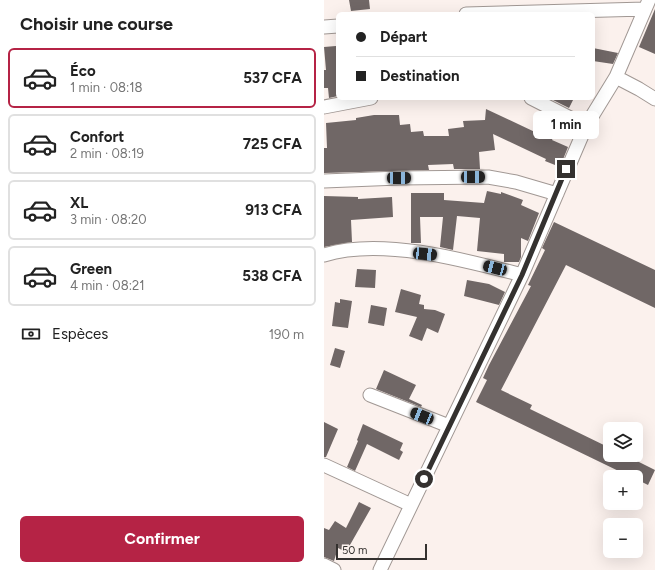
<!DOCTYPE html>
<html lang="fr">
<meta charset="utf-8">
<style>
:root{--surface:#fff;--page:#f2f2f2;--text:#222;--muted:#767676;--line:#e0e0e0;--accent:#b52345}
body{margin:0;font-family:Figtree,sans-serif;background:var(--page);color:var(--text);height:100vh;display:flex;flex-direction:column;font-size:15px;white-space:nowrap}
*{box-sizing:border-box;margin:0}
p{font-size:13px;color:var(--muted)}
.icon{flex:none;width:22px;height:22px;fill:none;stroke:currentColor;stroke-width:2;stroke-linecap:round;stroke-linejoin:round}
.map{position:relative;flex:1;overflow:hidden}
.side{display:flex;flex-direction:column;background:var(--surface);width:324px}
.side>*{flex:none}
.banner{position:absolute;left:12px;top:12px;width:259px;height:88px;border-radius:6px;box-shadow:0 4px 16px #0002;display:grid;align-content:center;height:88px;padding:0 20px;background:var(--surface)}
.fabs{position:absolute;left:279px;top:422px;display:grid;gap:8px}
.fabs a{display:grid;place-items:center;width:40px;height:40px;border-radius:6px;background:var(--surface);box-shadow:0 4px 16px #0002;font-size:20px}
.scale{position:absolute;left:12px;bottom:10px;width:91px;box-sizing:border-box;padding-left:4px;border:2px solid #34312f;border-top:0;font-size:11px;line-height:14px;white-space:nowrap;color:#34312f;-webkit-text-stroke:3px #fbf1ed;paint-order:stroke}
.end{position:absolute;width:18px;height:18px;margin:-9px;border:5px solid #34312f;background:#fff;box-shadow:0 0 0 2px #fff}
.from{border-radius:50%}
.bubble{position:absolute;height:28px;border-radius:6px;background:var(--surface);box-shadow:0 4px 16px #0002;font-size:13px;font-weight:700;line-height:28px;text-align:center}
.car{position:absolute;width:12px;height:24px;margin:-12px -6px;border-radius:5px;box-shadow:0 0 3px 1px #0007;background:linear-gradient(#222 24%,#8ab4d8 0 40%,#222 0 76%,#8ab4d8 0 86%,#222 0)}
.banner b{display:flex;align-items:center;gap:14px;height:38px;font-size:15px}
.banner b+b{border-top:1px solid var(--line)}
.banner i{width:10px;height:10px;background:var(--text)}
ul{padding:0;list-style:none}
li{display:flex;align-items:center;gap:12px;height:60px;margin:0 8px 6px;padding:0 12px;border:2px solid var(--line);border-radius:6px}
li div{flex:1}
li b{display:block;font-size:15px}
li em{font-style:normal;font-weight:700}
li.current{border-color:var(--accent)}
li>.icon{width:36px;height:36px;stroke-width:1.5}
h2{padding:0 20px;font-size:18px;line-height:48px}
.pay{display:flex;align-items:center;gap:10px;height:44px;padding:0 20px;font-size:15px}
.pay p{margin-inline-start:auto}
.cta{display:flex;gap:8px;margin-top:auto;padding:8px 20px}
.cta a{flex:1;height:46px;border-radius:6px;background:var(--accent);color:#fff;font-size:16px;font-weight:700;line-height:46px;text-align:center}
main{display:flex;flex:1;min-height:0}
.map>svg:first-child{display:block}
.building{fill:#706766}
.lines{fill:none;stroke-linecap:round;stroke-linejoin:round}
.street-casing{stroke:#a19894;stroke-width:15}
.street{stroke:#fff;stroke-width:13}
.route{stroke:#34312f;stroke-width:5}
</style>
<main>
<section class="side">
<h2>Choisir une course</h2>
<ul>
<li class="current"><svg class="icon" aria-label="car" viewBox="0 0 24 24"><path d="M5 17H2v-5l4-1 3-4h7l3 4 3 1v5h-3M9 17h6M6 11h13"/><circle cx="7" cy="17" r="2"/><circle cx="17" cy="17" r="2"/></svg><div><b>Éco</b><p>1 min · 08:18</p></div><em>537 CFA</em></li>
<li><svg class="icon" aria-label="car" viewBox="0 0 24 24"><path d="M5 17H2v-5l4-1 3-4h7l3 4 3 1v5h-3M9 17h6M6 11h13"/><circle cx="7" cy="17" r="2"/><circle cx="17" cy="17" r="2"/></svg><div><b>Confort</b><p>2 min · 08:19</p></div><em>725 CFA</em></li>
<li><svg class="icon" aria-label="car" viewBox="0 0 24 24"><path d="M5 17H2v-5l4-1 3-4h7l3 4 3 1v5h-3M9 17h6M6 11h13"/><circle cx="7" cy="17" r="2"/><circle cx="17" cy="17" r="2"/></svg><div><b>XL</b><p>3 min · 08:20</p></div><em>913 CFA</em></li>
<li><svg class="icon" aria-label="car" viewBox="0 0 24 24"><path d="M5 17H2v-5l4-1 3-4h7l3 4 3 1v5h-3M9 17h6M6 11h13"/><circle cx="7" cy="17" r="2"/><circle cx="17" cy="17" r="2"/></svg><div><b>Green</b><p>4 min · 08:21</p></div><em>538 CFA</em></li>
</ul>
<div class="pay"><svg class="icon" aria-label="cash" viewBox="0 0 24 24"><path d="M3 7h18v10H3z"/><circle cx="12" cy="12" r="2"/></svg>Espèces<p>190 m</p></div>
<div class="cta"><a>Confirmer</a></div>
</section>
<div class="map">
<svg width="331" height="570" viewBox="0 0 331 570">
<rect width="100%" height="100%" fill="#fbf1ed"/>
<path class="building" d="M 25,0 L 45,0 L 46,9 L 27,11 Z
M 331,9 L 331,54 L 315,47 Z
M 12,46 L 14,96 L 5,98 L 4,88 L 0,88 L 0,70 L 2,70 L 0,47 Z
M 269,48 L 294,53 L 289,64 L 269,61 Z
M 230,98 L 250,98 L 245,108 L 229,100 Z
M 162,109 L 213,133 L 222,115 L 236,122 L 228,140 L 244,147 L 236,167 L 221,161 L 222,159 L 169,134 L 171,150 L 155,152 L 156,169 L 130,169 L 129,164 L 104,165 L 105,170 L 0,173 L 0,148 L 3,148 L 2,123 L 32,120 L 32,118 L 50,115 L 75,115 L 76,125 L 86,124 L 87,132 L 99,131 L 100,136 L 125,136 L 124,129 L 140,127 L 139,121 L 161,120 Z
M 163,191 L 177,194 L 177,192 L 199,200 L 197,205 L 215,213 L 204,241 L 197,238 L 197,257 L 195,262 L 180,262 L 180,254 L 153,251 L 156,218 L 133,216 L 129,250 L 116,247 L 119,217 L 96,217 L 97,243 L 87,243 L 87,193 L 120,193 L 120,200 L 160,203 Z
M 0,196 L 34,197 L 34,199 L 68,197 L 69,217 L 27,220 L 28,242 L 0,247 Z
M 230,222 L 331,270 L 331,308 L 242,265 L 177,390 L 208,405 L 206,409 L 286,448 L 286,455 L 301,455 L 331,470 L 324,485 L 312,479 L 312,477 L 307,477 L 152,402 L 163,380 L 159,378 L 165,365 L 207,286 L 204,285 L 221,250 L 218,248 Z
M 33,269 L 52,270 L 51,288 L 31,287 Z
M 143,280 L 165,284 L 181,292 L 175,305 L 140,296 Z
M 77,289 L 97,295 L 95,304 L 100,305 L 100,309 L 111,310 L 121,314 L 114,333 L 103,328 L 98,341 L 85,336 L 93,317 L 71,312 Z
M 16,299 L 28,301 L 24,328 L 8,326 L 11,302 L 16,303 Z
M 47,305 L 63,308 L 60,326 L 44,323 Z
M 11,348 L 21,351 L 16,368 L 6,365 Z
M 60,370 L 92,385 L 85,399 L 98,405 L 97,407 L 52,389 Z
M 0,422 L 14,429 L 2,457 L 0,457 Z
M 39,424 L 79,443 L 76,450 L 79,452 L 75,460 L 43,444 L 31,471 L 23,467 L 34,441 L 33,440 Z
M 35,502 L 47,508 L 22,552 L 14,548 L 10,561 L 0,557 L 0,528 L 5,530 L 11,521 L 22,528 Z"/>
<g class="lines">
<g class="street-casing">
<path id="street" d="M 142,14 L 321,9
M 0,27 L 14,26
M 292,77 L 315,89 L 331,99
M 207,98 L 262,126
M 0,107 L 47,98
M 0,181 L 75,178 L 164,177 L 192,182 L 233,194
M 0,255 C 57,237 141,260 198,275
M 46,395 L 125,426
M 0,465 L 87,505
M 0,565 L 10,570
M 56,570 L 198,275 L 262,126 L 292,77 L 325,0"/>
</g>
<use href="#street" class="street"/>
</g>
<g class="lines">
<path class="route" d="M 100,479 L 198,275 L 242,169"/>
</g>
</svg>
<div class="fabs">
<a><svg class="icon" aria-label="layers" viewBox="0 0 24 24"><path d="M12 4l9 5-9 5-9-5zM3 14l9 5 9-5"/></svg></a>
<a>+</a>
<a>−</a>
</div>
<div class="scale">50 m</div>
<i class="end from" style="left:100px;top:479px"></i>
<i class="end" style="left:242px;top:169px"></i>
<div class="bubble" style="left:209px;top:111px;width:66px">1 min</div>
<i class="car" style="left:149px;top:177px;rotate:90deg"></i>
<i class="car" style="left:75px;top:178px;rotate:90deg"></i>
<i class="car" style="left:101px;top:254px;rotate:96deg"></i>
<i class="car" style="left:171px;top:268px;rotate:285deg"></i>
<i class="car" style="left:98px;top:416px;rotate:292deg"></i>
<div class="banner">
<b><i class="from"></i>Départ</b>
<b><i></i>Destination</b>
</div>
</div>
</main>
